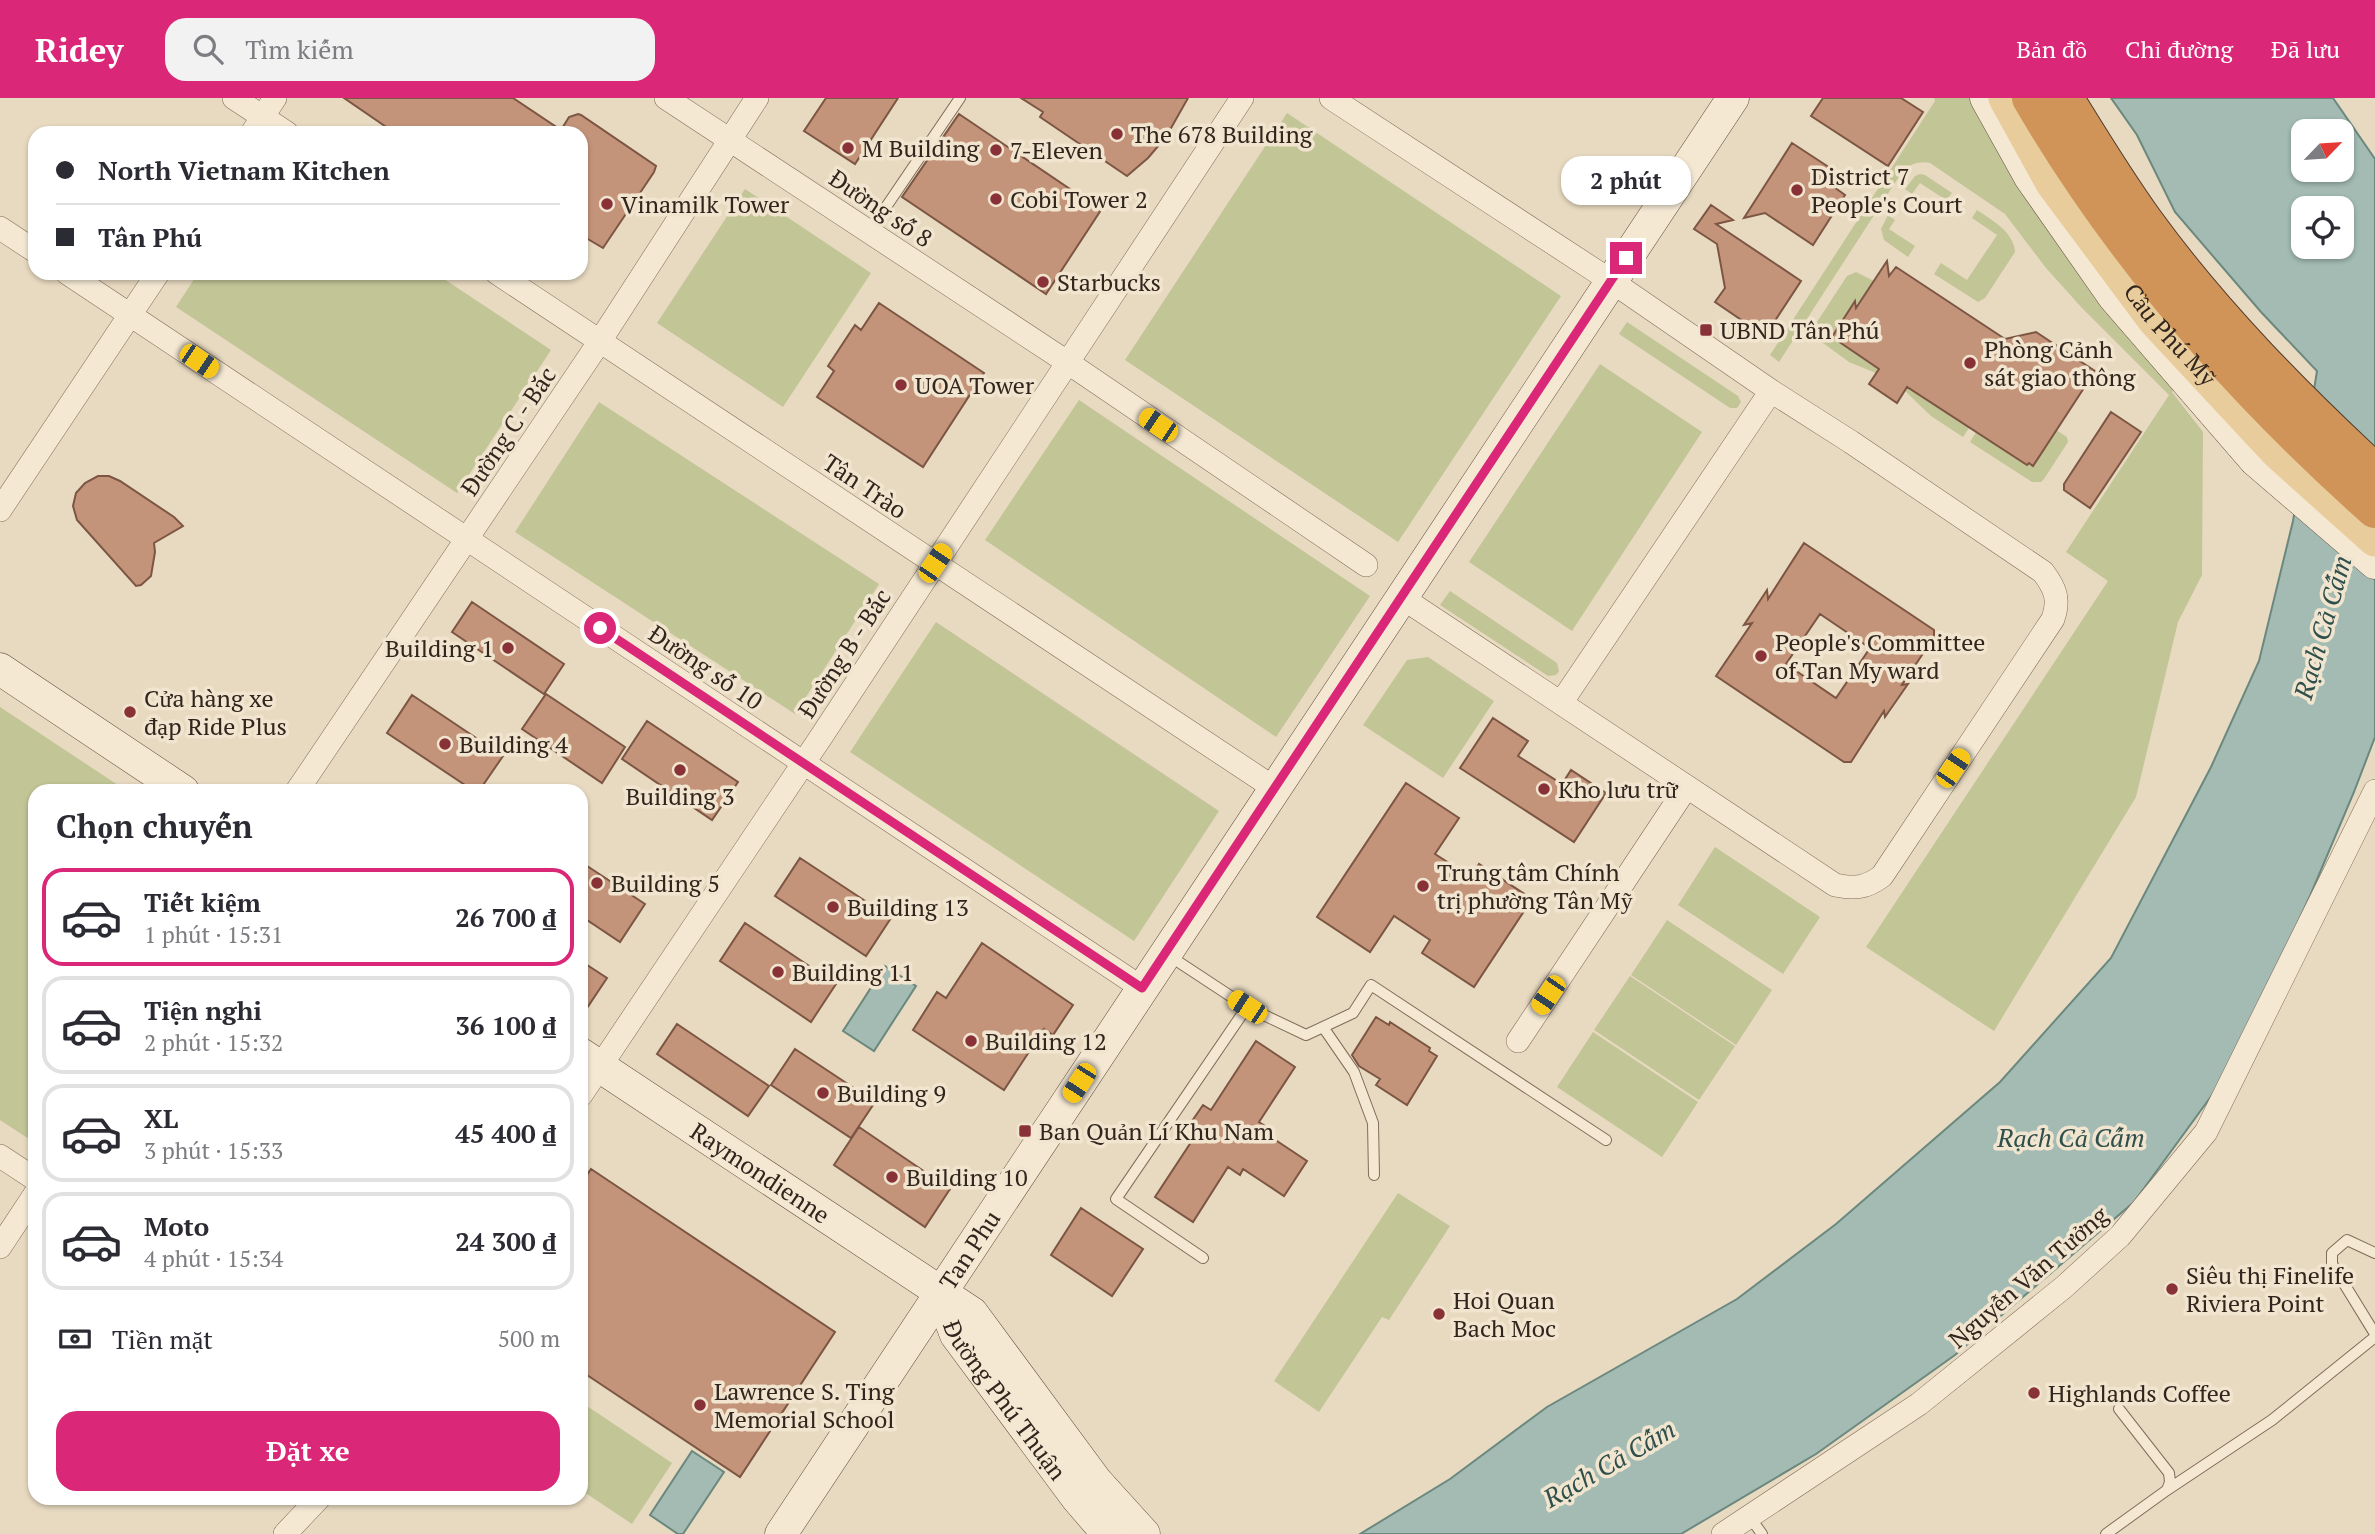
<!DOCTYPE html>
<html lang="vi">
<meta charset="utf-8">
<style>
:root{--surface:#fff;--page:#f2f2f3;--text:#2b2b33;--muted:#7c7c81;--line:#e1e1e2;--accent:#db2777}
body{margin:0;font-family:"PT Serif",serif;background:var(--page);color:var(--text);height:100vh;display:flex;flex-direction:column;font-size:26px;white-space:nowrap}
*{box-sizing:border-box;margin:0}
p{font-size:23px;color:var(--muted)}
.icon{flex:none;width:38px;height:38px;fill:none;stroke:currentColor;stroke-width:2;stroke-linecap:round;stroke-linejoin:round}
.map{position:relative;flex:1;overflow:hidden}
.panel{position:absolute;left:28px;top:686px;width:560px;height:721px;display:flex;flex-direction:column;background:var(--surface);border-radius:21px;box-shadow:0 2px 5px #0004}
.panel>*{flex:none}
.hud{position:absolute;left:28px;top:28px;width:560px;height:154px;border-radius:21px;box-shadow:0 2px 5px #0004;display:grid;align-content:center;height:154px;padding:0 28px;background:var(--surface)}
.needle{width:46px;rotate:65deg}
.tools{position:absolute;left:2291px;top:21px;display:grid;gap:14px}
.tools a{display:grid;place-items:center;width:63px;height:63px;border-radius:14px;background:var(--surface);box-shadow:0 2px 5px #0004;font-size:35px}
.end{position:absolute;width:32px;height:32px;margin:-16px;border:9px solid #db2777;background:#fff;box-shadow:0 0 0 4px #fff}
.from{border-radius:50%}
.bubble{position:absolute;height:49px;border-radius:21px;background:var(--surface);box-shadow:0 2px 5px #0004;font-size:23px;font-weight:700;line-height:49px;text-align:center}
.car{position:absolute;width:21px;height:42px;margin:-21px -10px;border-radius:9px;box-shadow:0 0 5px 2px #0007;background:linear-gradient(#f5c518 24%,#345 0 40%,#f5c518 0 76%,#345 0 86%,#f5c518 0)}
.hud b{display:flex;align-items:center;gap:24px;height:66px;font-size:26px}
.hud b+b{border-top:2px solid var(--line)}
.hud i{width:18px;height:18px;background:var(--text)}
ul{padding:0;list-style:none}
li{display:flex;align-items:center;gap:21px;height:98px;margin:0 14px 10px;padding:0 14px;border:4px solid var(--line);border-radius:21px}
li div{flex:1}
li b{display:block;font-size:26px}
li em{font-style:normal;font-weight:700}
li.selected{border-color:var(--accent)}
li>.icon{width:63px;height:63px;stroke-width:1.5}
h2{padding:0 28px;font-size:32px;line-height:84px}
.pay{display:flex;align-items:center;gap:18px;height:77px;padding:0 28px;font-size:26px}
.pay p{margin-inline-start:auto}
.cta{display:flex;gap:14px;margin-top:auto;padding:14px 28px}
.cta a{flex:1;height:80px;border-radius:21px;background:var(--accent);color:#fff;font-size:28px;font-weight:700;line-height:80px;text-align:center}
header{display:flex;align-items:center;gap:42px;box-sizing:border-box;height:98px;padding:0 35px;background:var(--accent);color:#fff}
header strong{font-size:33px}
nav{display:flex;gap:38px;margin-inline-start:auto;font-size:24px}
.search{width:490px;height:63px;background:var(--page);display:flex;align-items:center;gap:18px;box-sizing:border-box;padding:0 24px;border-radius:21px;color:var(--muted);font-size:26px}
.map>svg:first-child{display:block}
.green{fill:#c2c596}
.water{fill:#a3bbb2;stroke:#6b887f;stroke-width:2;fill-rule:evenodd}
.building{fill:#c3947a;stroke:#7c5643;stroke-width:2;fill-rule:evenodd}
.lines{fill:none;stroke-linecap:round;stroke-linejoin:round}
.lane-casing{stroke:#806c5a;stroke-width:12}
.street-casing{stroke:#806c5a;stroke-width:24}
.secondary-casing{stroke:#614d3e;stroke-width:33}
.primary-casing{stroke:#4e3b2e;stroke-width:37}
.highway-casing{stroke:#4e3b2e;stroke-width:40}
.lane{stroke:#f4e8d3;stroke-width:10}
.street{stroke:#f4e8d3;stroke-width:23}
.secondary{stroke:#f4e8d3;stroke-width:32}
.primary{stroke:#e9cc9b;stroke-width:35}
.highway{stroke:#d09459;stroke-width:38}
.route{stroke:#db2777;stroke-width:9}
.poi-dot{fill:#883137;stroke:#f1e5cf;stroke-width:2.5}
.labels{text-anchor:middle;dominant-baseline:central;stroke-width:7;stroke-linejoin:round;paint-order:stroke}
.poi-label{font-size:24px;fill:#31251d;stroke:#f1e5cf;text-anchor:start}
.street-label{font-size:24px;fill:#31251d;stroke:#f1e5cf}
.water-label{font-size:26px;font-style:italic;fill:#2e4f4b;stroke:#f1e5cf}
</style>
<header>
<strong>Ridey</strong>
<div class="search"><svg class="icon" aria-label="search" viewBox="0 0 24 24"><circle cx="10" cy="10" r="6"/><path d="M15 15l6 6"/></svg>Tìm kiếm</div>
<nav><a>Bản đồ</a><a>Chỉ đường</a><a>Đã lưu</a></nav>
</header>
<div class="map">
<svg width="2375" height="1436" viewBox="0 0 2375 1436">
<rect width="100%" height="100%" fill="#e8dac1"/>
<path class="green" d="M 1934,0 L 1974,0 L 2176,288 L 2172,294 L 2203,334 L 2202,477 L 2178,524 L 2136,699 L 1994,933 L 1866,849 L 2108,483 L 2066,454 L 2169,297 L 2082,210 L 2046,170 L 2005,116 L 1930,65 C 1920,63 1913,65 1904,71 L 1779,264 L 1770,257 L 1935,3 Z
M 1287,15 L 1561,198 L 1398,444 L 1125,262 Z
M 1920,76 L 1925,77 L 1952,95 L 1946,102 L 1920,85 L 1912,96 L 1905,91 L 1915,78 Z
M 745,91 L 871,175 L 783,309 L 657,225 Z
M 1977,112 C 1992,122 2014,134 2015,154 L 1985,200 L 1978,204 L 1934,176 L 1941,165 L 1967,182 L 1997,137 L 1972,120 Z
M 1888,117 L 1895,122 L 1889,131 L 1915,148 L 1908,159 L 1884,142 L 1881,131 Z
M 1856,174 L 1874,183 L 1859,206 L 1855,204 L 1832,239 L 1879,270 L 1876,275 L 1849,264 L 1812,237 L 1813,230 L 1847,178 Z
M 198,175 L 435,175 L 551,252 L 457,395 L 176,209 Z
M 1627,224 L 1738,298 L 1741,304 L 1737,310 L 1730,310 L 1619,236 Z
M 1600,266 L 1702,334 L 1572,533 L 1469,464 Z
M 1907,289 L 1956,321 L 1964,309 L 1977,318 L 1963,339 L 1931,318 L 1905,293 Z
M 1079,302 L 1370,498 L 1276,639 L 985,442 Z
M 599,304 L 879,486 L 795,616 L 515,434 Z
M 1978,331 L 2033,367 L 2056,332 L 2067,339 L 2068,344 L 2044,381 L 2041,384 L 2032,384 L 1970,344 Z
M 1450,493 L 1557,565 L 1559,573 L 1556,577 L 1548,578 L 1440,507 Z
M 936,524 L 1219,713 L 1134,843 L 850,654 Z
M 1428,559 L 1494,603 L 1443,680 L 1363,627 L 1407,562 Z
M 0,609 L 127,693 L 35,693 L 35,1031 L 29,1041 L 0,1022 Z
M 1715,749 L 1820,819 L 1783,876 L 1678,807 Z
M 1667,822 L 1772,892 L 1736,947 L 1631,877 Z
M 1630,878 L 1735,948 L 1699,1002 L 1594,932 Z
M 1593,934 L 1698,1004 L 1662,1059 L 1557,989 Z
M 1398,1095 L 1450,1128 L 1389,1222 L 1382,1219 L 1319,1314 L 1274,1283 Z
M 581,1304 L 672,1365 L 632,1426 L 581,1392 Z"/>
<path class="water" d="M 2111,0 L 2333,0 L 2375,61 L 2375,639 L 2354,694 L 2310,798 L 2231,971 L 2134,1104 L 1955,1257 L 1816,1356 L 1681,1436 L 1360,1436 L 1450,1381 L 1547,1309 L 1737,1201 L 1836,1126 L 2000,984 L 2111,860 L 2211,669 L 2259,563 L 2293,423 L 2317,273 L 2261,214 L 2175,114 L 2137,37 ZM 2303,33 L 2342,33 L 2342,72 L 2303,72 ZM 2303,110 L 2342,110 L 2342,149 L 2303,149 Z
M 885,868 L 916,888 L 874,953 L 843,933 Z
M 692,1353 L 724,1374 L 683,1436 L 678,1436 L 650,1417 Z"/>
<path class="building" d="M 344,0 L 513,0 L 561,32 L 569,19 L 578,16 L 581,17 L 656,68 L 654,74 L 603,150 L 581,137 L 581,35 L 395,35 Z
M 826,0 L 898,0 L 855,66 L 804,33 Z
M 1021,0 L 1188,0 L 1166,39 L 1148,60 L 1127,78 L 1040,19 L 1043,14 Z
M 1823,0 L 1901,0 L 1923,14 L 1888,68 L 1811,18 Z
M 959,16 L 1101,112 L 1046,196 L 902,99 Z
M 1792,45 L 1853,85 L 1834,89 L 1845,97 L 1813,147 L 1765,115 L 1744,120 Z
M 1711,107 L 1733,122 L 1716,126 L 1801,183 L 1765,238 L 1715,204 L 1725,190 L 1717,146 L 1694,131 Z
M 1887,163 L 1889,178 L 1896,169 L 2005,241 L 2036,234 L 2095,273 L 2033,368 L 2029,365 L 2027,367 L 1907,289 L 1897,305 L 1869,286 L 1879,271 L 1832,239 L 1855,203 L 1856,210 Z
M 879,205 L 984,275 L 923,369 L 817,299 L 834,273 L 828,268 L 855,227 L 861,232 Z
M 2111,314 L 2141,334 L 2090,410 L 2064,392 L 2064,386 Z
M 98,378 L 109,378 L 120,383 L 174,419 L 183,428 L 154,445 L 155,454 L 151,478 L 141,487 L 136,488 L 77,422 L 73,408 L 76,395 L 85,385 Z
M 1804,445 L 1934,532 L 1934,539 L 1902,587 L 1908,586 L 1885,619 L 1884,613 L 1851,664 L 1844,664 L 1716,578 L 1752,525 L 1744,527 L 1767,492 L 1768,501 ZM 1820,516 L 1870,550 L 1836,600 L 1786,566 Z
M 472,504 L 564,566 L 544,596 L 452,534 Z
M 546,596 L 625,649 L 602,685 L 522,631 Z
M 412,597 L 503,658 L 479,693 L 474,693 L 387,635 Z
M 1493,620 L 1528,643 L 1518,658 L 1562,686 L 1571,672 L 1606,695 L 1574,744 L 1460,670 Z
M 647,623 L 738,684 L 712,722 L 622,661 Z
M 1406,685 L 1459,720 L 1435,756 L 1471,779 L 1479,766 L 1532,801 L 1474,889 L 1422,855 L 1430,842 L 1394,818 L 1370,854 L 1317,819 Z
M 800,760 L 891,820 L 866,858 L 775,798 Z
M 581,764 L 645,806 L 620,844 L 581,818 Z
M 745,825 L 836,886 L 811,924 L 720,863 Z
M 982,845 L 1073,907 L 1053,937 L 1044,931 L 1004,992 L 913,932 L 937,894 L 946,900 Z
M 581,863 L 607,880 L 581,919 Z
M 1376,919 L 1389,927 L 1390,924 L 1430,950 L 1429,953 L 1437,958 L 1407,1007 L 1376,987 L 1380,981 L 1359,968 L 1352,957 Z
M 677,926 L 769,988 L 748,1018 L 657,956 Z
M 1256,943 L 1295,969 L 1259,1024 L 1271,1032 L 1268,1037 L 1307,1063 L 1284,1098 L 1243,1071 L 1240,1077 L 1228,1069 L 1193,1124 L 1155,1099 L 1199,1032 L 1190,1026 L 1203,1007 L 1211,1012 Z
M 795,951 L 875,1004 L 851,1040 L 771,987 Z
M 859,1029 L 950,1091 L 925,1129 L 834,1067 Z
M 591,1071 L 835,1234 L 740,1379 L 581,1273 L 581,1086 Z
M 1081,1110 L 1143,1151 L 1112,1198 L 1051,1157 Z"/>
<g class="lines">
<g class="lane-casing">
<path id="lane" d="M 869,134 L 960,0
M 1168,857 L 1247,909 L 1306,937 L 1353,915 L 1371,887 L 1606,1042
M 1323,929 L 1354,974 L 1373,1025 L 1374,1077
M 2375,1155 L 2347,1142 L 2332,1155 L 2332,1166 L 2375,1236
M 1203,1160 L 1116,1101 L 1247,909
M 2119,1311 L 2169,1375 L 2170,1384 L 2167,1392
M 1749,1418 L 1762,1436
M 2106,1436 L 2167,1392 L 2272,1322 L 2375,1239"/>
</g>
<g class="street-casing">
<path id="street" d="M 234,0 L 287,35
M 666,0 L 1067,264 L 1366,467
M 1331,0 L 1611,183 L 1771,293 L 1851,344 L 2043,474 C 2055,490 2060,501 2053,521 L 1882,778 C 1866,790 1855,791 1835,787 L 1401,499
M 252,35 L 275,0
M 0,130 L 35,153
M 67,175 L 1142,890
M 497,175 L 1274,690
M 0,412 L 158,175
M 1561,605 L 1771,293
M 297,693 L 600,243 L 757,0
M 1518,943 L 1686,690
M 581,997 L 821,639 L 1242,0
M 0,1058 L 35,1081
M 0,1149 L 35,1096
M 285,1436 L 319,1400
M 1723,1436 L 1919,1306 L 2064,1189 L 2120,1138 L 2206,1034 L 2375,693"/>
</g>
<g class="secondary-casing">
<g id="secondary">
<path d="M 1986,0 L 2030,79 L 2114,199 L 2255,362 L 2375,465"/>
<path d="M 0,571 L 183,693"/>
<path id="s1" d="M 581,956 L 972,1215 L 1096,1383 L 1144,1436"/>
<path id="s2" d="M 940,1195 L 956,1237 L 1077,1400 L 1108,1436"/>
<path id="s3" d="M 781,1436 L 1733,0"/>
</g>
</g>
<g class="primary-casing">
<g id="primary">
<path id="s4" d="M 2006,0 L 2053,85 L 2155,222 L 2278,354 L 2375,441"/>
</g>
</g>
<g class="highway-casing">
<path id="highway" d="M 2031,0 C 2122,156 2240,291 2375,411
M 2064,0 C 2090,42 2116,85 2145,125 C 2212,217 2292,298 2375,375"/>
</g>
<use href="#lane" class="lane"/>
<use href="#street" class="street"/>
<use href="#secondary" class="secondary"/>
<use href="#primary" class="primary"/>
<use href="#highway" class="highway"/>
</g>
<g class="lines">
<path class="route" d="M 600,530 L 1142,890 L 1626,160"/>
</g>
<g class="poi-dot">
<circle cx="1117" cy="36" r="7"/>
<circle cx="848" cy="50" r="7"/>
<circle cx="996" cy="52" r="7"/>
<circle cx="1797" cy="92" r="7"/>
<circle cx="996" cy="101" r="7"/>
<circle cx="607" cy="106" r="7"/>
<circle cx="1043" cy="184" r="7"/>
<rect x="1699" y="225" width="14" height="14" rx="3.5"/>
<circle cx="1970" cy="265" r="7"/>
<circle cx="901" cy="287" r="7"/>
<circle cx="508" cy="550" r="7"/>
<circle cx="1761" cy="558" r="7"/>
<circle cx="130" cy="614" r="7"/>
<circle cx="445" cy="646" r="7"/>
<circle cx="680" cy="672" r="7"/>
<circle cx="1544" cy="691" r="7"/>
<circle cx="597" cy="785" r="7"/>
<circle cx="1423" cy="788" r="7"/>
<circle cx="833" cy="809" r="7"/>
<circle cx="778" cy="874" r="7"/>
<circle cx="971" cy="943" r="7"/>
<circle cx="823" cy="995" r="7"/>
<rect x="1018" y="1026" width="14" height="14" rx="3.5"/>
<circle cx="892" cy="1079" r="7"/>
<circle cx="2172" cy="1191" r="7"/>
<circle cx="1439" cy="1216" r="7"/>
<circle cx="2034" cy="1295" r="7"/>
<circle cx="700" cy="1307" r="7"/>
</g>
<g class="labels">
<g class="poi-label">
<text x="1131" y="36">The 678 Building</text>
<text x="862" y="50">M Building</text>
<text x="1010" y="52">7-Eleven</text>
<text x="1811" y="78">District 7<tspan x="1811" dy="28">People's Court</tspan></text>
<text x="1010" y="101">Cobi Tower 2</text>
<text x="621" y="106">Vinamilk Tower</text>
<text x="1057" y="184">Starbucks</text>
<text x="1720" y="232">UBND Tân Phú</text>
<text x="1984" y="251">Phòng Cảnh<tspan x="1984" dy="28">sát giao thông</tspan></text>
<text x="915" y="287">UOA Tower</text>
<text x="1775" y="544">People's Committee<tspan x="1775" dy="28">of Tan My ward</tspan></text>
<text x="494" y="550" text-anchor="end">Building 1</text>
<text x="144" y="600">Cửa hàng xe<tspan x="144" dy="28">đạp Ride Plus</tspan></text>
<text x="459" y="646">Building 4</text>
<text x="1558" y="691">Kho lưu trữ</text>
<text x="680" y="698" text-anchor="middle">Building 3</text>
<text x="1437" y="774">Trung tâm Chính<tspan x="1437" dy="28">trị phường Tân Mỹ</tspan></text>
<text x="611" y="785">Building 5</text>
<text x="847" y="809">Building 13</text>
<text x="792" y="874">Building 11</text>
<text x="985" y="943">Building 12</text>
<text x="837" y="995">Building 9</text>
<text x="1039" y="1033">Ban Quản Lí Khu Nam</text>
<text x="906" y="1079">Building 10</text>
<text x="2186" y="1177">Siêu thị Finelife<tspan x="2186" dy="28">Riviera Point</tspan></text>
<text x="1453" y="1202">Hoi Quan<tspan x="1453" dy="28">Bach Moc</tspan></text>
<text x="714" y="1293">Lawrence S. Ting<tspan x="714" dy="28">Memorial School</tspan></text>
<text x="2048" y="1295">Highlands Coffee</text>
</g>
<g class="street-label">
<text transform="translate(881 110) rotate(34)">Đường số 8</text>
<text stroke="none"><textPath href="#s4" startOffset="289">Cầu Phú Mỹ</textPath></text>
<text transform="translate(508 333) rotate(-56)">Đường C - Bắc</text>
<text transform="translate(865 388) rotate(34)">Tân Trào</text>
<text transform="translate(844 555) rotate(-57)">Đường B - Bắc</text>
<text transform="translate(706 569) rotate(34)">Đường số 10</text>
<text stroke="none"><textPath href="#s1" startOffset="215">Raymondienne</textPath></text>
<text stroke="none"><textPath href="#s3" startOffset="341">Tan Phu</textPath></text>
<text transform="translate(2028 1179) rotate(-41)">Nguyễn Văn Tưởng</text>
<text stroke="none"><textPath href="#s2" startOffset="126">Đường Phú Thuận</textPath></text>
</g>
<g class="water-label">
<text transform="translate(2322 529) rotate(-74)">Rạch Cả Cấm</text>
<text x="2071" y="1039">Rạch Cả Cấm</text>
<text transform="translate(1609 1365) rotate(-30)">Rạch Cả Cấm</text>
</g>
</g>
</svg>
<div class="tools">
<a><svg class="needle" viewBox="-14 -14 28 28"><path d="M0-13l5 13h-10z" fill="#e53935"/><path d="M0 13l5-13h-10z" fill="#7c7c81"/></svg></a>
<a><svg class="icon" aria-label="locate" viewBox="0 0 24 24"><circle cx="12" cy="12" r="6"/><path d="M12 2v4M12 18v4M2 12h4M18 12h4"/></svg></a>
</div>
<i class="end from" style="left:600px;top:530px"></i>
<i class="end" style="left:1626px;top:160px"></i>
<div class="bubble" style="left:1561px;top:58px;width:130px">2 phút</div>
<i class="car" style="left:199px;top:263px;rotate:124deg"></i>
<i class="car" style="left:1158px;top:327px;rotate:304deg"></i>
<i class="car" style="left:935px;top:465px;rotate:34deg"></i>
<i class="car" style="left:1953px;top:670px;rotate:34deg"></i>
<i class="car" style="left:1548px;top:897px;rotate:214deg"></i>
<i class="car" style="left:1247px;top:909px;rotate:303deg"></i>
<i class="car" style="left:1079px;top:985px;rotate:213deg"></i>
<div class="hud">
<b><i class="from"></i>North Vietnam Kitchen</b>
<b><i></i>Tân Phú</b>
</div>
<section class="panel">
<h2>Chọn chuyến</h2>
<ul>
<li class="selected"><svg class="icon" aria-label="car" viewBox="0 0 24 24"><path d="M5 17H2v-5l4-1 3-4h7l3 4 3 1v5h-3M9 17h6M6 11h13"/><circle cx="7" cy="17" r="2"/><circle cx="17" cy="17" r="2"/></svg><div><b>Tiết kiệm</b><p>1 phút · 15:31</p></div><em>26 700 ₫</em></li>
<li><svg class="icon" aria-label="car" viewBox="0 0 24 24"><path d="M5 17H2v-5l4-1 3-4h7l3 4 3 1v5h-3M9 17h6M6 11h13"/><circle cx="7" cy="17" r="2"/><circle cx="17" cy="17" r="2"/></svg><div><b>Tiện nghi</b><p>2 phút · 15:32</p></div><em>36 100 ₫</em></li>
<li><svg class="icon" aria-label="car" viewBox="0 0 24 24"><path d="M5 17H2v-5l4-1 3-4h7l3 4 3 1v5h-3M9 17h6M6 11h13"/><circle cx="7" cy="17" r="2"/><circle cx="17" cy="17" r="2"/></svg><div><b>XL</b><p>3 phút · 15:33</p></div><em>45 400 ₫</em></li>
<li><svg class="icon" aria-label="car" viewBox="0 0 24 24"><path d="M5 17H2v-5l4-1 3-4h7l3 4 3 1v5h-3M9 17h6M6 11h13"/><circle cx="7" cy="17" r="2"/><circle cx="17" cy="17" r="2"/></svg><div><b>Moto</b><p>4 phút · 15:34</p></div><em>24 300 ₫</em></li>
</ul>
<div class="pay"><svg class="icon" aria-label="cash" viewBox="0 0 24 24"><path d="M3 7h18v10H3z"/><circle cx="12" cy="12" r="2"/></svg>Tiền mặt<p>500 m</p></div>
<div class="cta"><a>Đặt xe</a></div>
</section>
</div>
